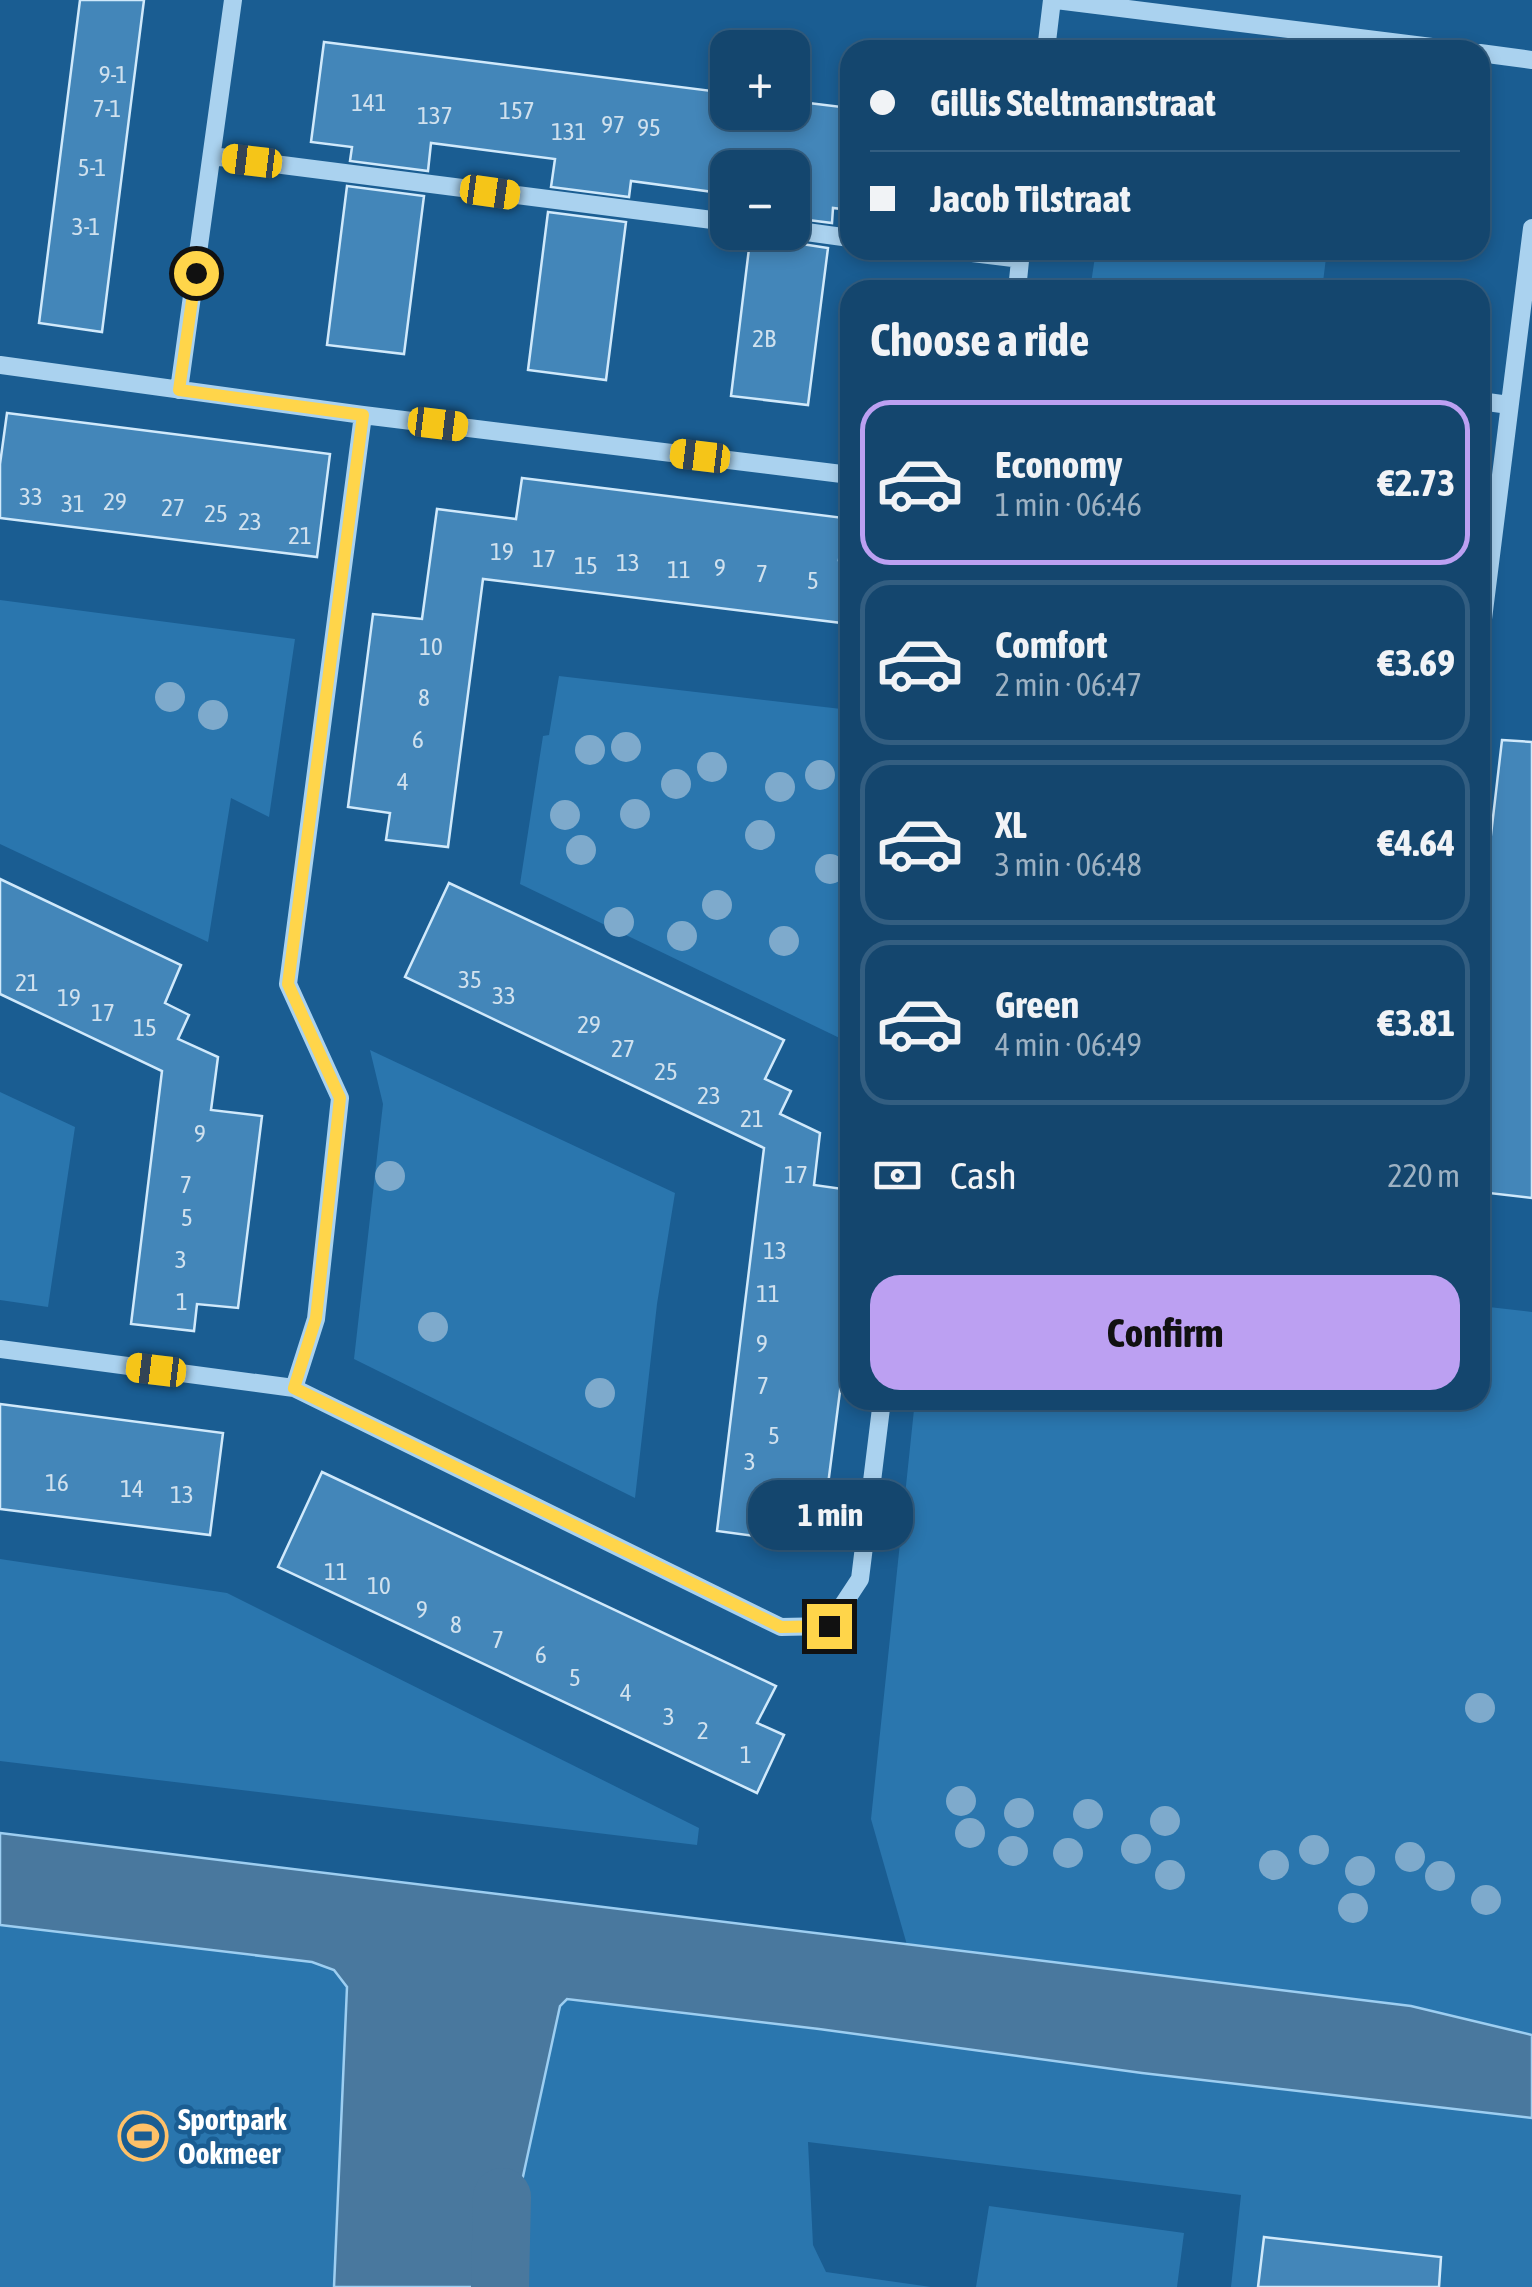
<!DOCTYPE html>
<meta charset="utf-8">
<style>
:root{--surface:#14466e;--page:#215076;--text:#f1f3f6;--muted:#9db1c2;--line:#335e81;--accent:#bca0f2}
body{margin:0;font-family:"Asap Condensed",sans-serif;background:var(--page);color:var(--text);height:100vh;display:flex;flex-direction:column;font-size:38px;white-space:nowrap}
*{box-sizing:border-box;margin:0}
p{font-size:32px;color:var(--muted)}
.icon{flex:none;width:55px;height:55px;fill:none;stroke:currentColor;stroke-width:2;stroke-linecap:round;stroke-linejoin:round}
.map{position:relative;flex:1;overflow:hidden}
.drawer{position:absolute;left:840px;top:280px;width:650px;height:1130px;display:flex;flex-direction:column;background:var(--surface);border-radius:30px;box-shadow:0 5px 15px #0003,0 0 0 2px var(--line)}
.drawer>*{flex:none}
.guide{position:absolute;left:840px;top:40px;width:650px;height:220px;border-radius:30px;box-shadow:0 5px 15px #0003,0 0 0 2px var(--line);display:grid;align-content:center;height:220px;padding:0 30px;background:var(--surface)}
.tools{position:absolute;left:710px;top:30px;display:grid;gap:20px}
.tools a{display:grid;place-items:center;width:100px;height:100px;border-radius:20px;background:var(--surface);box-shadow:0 5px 15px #0003,0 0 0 2px var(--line);font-size:50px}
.end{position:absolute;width:45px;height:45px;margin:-22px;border:12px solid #ffd54a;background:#111;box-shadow:0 0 0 5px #111}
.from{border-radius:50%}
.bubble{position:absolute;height:70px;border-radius:30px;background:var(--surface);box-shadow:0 5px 15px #0003,0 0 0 2px var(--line);font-size:32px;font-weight:700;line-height:70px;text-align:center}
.car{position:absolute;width:30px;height:60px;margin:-30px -15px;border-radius:12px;box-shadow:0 0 8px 2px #0007;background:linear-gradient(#f5c518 24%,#345 0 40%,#f5c518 0 76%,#345 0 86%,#f5c518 0)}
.guide b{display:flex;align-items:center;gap:35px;height:95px;font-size:38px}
.guide b+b{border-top:2px solid var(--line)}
.guide i{width:25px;height:25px;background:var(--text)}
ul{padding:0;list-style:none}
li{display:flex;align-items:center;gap:30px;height:165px;margin:0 20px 15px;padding:0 10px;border:5px solid var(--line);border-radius:30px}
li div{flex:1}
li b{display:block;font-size:38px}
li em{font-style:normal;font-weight:700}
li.active{border-color:var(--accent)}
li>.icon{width:90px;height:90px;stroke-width:1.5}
h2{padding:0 30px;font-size:45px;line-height:120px}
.pay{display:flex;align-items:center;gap:25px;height:110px;padding:0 30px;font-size:38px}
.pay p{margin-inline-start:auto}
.action{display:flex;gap:20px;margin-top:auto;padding:20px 30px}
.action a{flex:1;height:115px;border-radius:30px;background:var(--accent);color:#111;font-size:40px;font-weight:700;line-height:115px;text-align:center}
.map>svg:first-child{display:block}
.green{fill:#2a76ae}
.water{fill:#49789e;stroke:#9dcef1;stroke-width:2.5}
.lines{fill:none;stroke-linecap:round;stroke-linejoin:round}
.canal{stroke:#49789e;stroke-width:58}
.building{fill:#4386b9;stroke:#d0e9fb;stroke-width:2.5}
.minor{stroke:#aad2ef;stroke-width:18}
.tree{fill:#7eaacc}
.route{stroke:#ffd54a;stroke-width:12}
.labels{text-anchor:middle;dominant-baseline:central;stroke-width:9;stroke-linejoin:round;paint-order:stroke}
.number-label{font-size:25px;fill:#d0e1ee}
.poi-label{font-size:30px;font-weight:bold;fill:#fff;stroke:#1a5d92;text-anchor:start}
</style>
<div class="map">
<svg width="1532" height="2287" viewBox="0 0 1532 2287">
<rect width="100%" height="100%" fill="#1a5d92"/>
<path class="green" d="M 1096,250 L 1327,250 L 1322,290 L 1090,290 Z
M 0,600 L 295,639 L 269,817 L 231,798 L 208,942 L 0,844 Z
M 559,676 L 850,710 L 850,1043 L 520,884 L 543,736 L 549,735 Z
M 370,1050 L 675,1193 L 657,1304 L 635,1498 L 354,1359 L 383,1104 Z
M 0,1092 L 75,1127 L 48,1307 L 0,1300 Z
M 1480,1306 L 1532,1312 L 1532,2043 L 907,1945 L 871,1819 L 915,1400 L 1480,1400 Z
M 0,1559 L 227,1593 L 699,1828 L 697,1845 L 0,1761 Z
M 0,1925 L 312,1962 L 334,1970 L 348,1988 L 334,2287 L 0,2287 Z
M 567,1999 C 889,2037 1210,2081 1532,2118 L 1532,2287 L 1231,2287 L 1241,2195 L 808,2142 L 813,2245 L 826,2272 L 931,2287 L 499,2287 L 560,2006 Z
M 989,2206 L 1184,2233 L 1177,2287 L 976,2287 Z"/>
<path class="water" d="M 0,1833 L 1411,2006 L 1532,2035 L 1532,2118 L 1142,2073 L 819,2029 L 567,1999 L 560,2006 L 499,2287 L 334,2287 L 347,1987 L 334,1970 L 312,1962 L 0,1925 Z"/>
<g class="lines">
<path class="canal" d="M 500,2287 L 502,2197"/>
</g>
<path class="building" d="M 80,0 L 144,0 L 102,332 L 39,323 Z
M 324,42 L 728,93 L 728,112 L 792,112 L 792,101 L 850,108 L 850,210 L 833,208 L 832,223 L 792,218 L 792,168 L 728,168 L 728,194 L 631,181 L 629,197 L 551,187 L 555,159 L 431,143 L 428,171 L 350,161 L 352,147 L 311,142 Z
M 347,186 L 424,196 L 404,354 L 327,345 Z
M 548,212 L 626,222 L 606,380 L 528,370 Z
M 751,232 L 780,232 L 789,242 L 828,248 L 808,405 L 731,396 Z
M 7,413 L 330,454 L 317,557 L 0,518 L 0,464 Z
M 522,478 L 844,518 L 839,560 L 850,561 L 850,624 L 483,579 L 448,847 L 386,840 L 390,813 L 348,807 L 373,614 L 422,619 L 437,509 L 516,519 Z
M 1502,740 L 1532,742 L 1532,1198 L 1480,1192 L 1480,929 Z
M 0,879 L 181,965 L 165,1003 L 189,1015 L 178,1039 L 218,1057 L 211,1110 L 262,1116 L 238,1308 L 197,1304 L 194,1331 L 131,1324 L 162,1071 L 0,994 Z
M 449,883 L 784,1040 L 765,1079 L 791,1091 L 780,1114 L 820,1133 L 814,1185 L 850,1190 L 850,1313 L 824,1516 L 782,1510 L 778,1539 L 717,1531 L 764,1148 L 405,977 Z
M 0,1404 L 223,1433 L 210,1535 L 0,1509 Z
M 322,1472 L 776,1686 L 757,1723 L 784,1735 L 757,1793 L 278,1567 Z
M 1264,2237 L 1441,2257 L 1439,2287 L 1258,2287 Z"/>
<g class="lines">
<path class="minor" d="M 1056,0 L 1456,50
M 1046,50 L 1052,0
M 1480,53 L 1532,60
M 212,156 L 728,222
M 792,230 L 850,238
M 948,250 L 1020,259
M 1017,290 L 1021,251
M 0,365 L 363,415 L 850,475
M 179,390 L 233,0
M 1480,401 L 1509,405
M 1480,643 L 1532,228
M 0,1349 L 294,1388 L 781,1627 L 829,1626 L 860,1579 L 882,1400
M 294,1388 L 316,1319 L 340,1098 L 288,984 L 363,415"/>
</g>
<g class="tree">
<circle cx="170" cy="697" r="15"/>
<circle cx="213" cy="715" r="15"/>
<circle cx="626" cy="747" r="15"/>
<circle cx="590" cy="750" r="15"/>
<circle cx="712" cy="767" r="15"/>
<circle cx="820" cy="775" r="15"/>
<circle cx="676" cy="784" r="15"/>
<circle cx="780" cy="787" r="15"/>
<circle cx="635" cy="814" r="15"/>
<circle cx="565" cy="815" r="15"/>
<circle cx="760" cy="835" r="15"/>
<circle cx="581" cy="850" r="15"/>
<circle cx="830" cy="869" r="15"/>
<circle cx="717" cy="905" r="15"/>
<circle cx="619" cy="922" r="15"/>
<circle cx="682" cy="936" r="15"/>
<circle cx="784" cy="941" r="15"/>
<circle cx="390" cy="1176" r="15"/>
<circle cx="433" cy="1327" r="15"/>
<circle cx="600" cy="1393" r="15"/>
<circle cx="1480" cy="1708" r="15"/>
<circle cx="961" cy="1801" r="15"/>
<circle cx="1019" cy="1813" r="15"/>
<circle cx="1088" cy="1814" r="15"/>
<circle cx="1165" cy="1821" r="15"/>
<circle cx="970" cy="1833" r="15"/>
<circle cx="1136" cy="1849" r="15"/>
<circle cx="1314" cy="1850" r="15"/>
<circle cx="1013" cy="1851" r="15"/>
<circle cx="1068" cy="1853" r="15"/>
<circle cx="1410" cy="1857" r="15"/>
<circle cx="1274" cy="1865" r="15"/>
<circle cx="1360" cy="1871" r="15"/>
<circle cx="1170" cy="1875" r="15"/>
<circle cx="1440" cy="1876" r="15"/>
<circle cx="1486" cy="1900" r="15"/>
<circle cx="1353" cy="1908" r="15"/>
</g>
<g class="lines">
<path class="route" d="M 196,273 L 179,390 L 363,415 L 288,984 L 340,1098 L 316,1318 L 294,1388 L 781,1627 L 829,1626"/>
</g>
<defs>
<g id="stadium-ring" transform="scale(2.5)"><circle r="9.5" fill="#1a5d92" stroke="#ffc168" stroke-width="1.5"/><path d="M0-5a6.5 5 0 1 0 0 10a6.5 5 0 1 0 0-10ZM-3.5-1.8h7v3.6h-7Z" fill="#ffc168"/></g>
</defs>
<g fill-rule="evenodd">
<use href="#stadium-ring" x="143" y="2136"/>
</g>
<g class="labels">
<g class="number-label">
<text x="113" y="74">9-1</text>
<text x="369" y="102">141</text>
<text x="107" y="108">7-1</text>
<text x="517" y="110">157</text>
<text x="435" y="115">137</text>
<text x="613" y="124">97</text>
<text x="649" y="127">95</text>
<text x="569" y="131">131</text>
<text x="92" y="167">5-1</text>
<text x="86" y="226">3-1</text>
<text x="764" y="338">2B</text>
<text x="31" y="496">33</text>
<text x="115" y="501">29</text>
<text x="73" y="503">31</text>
<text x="173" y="507">27</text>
<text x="216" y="513">25</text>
<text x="250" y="521">23</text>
<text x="300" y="535">21</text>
<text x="502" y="551">19</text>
<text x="544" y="558">17</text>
<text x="628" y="562">13</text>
<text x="586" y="565">15</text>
<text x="720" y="567">9</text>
<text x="679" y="569">11</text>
<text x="762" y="573">7</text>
<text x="813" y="580">5</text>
<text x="431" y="646">10</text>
<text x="424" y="697">8</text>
<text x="418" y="739">6</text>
<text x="403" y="781">4</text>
<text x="470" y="979">35</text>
<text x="27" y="982">21</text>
<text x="504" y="995">33</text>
<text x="69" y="997">19</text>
<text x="103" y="1012">17</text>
<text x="589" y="1024">29</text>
<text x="145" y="1027">15</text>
<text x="623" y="1048">27</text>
<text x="666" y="1071">25</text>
<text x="709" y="1095">23</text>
<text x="752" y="1118">21</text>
<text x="200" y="1133">9</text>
<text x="796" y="1174">17</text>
<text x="186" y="1184">7</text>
<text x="187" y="1217">5</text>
<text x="775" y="1250">13</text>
<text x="181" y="1259">3</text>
<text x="768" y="1293">11</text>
<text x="182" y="1301">1</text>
<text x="762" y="1343">9</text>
<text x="763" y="1385">7</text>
<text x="774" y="1435">5</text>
<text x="750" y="1461">3</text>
<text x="57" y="1482">16</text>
<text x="132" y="1488">14</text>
<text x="182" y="1494">13</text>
<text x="336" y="1571">11</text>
<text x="379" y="1585">10</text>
<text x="422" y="1609">9</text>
<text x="456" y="1624">8</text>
<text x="498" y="1639">7</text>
<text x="541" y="1654">6</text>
<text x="575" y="1677">5</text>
<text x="626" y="1692">4</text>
<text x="669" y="1716">3</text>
<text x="703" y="1730">2</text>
<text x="746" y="1754">1</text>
</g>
<g class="poi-label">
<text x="178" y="2119">Sportpark<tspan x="178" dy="34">Ookmeer</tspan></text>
</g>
</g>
</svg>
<div class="tools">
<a>+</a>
<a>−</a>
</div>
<i class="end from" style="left:196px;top:273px"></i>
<i class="end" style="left:829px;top:1626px"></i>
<div class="bubble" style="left:748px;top:1480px;width:165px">1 min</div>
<i class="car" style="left:252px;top:161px;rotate:277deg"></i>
<i class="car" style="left:490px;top:192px;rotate:98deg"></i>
<i class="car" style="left:438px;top:424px;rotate:97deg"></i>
<i class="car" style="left:700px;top:456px;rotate:277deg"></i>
<i class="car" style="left:156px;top:1370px;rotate:277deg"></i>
<div class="guide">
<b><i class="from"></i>Gillis Steltmanstraat</b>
<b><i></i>Jacob Tilstraat</b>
</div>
<section class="drawer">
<h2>Choose a ride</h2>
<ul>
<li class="active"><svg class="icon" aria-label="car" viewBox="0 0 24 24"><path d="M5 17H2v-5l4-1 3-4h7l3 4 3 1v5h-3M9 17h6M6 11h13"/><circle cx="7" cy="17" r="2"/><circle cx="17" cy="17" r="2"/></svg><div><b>Economy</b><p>1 min · 06:46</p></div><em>€2.73</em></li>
<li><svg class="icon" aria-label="car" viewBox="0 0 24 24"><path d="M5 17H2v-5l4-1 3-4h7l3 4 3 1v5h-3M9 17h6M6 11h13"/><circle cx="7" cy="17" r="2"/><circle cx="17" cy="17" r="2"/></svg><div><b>Comfort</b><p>2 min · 06:47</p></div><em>€3.69</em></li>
<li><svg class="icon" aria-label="car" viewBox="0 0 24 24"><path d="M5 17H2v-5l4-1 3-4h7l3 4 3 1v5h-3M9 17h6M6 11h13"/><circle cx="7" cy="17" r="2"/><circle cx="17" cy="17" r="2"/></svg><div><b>XL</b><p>3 min · 06:48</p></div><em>€4.64</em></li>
<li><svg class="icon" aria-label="car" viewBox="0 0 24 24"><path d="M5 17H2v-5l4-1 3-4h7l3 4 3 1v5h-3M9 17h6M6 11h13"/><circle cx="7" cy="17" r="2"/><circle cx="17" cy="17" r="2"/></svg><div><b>Green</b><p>4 min · 06:49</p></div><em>€3.81</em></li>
</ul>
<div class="pay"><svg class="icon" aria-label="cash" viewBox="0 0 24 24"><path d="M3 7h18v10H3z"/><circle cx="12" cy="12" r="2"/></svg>Cash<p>220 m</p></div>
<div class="action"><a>Confirm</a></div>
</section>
</div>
